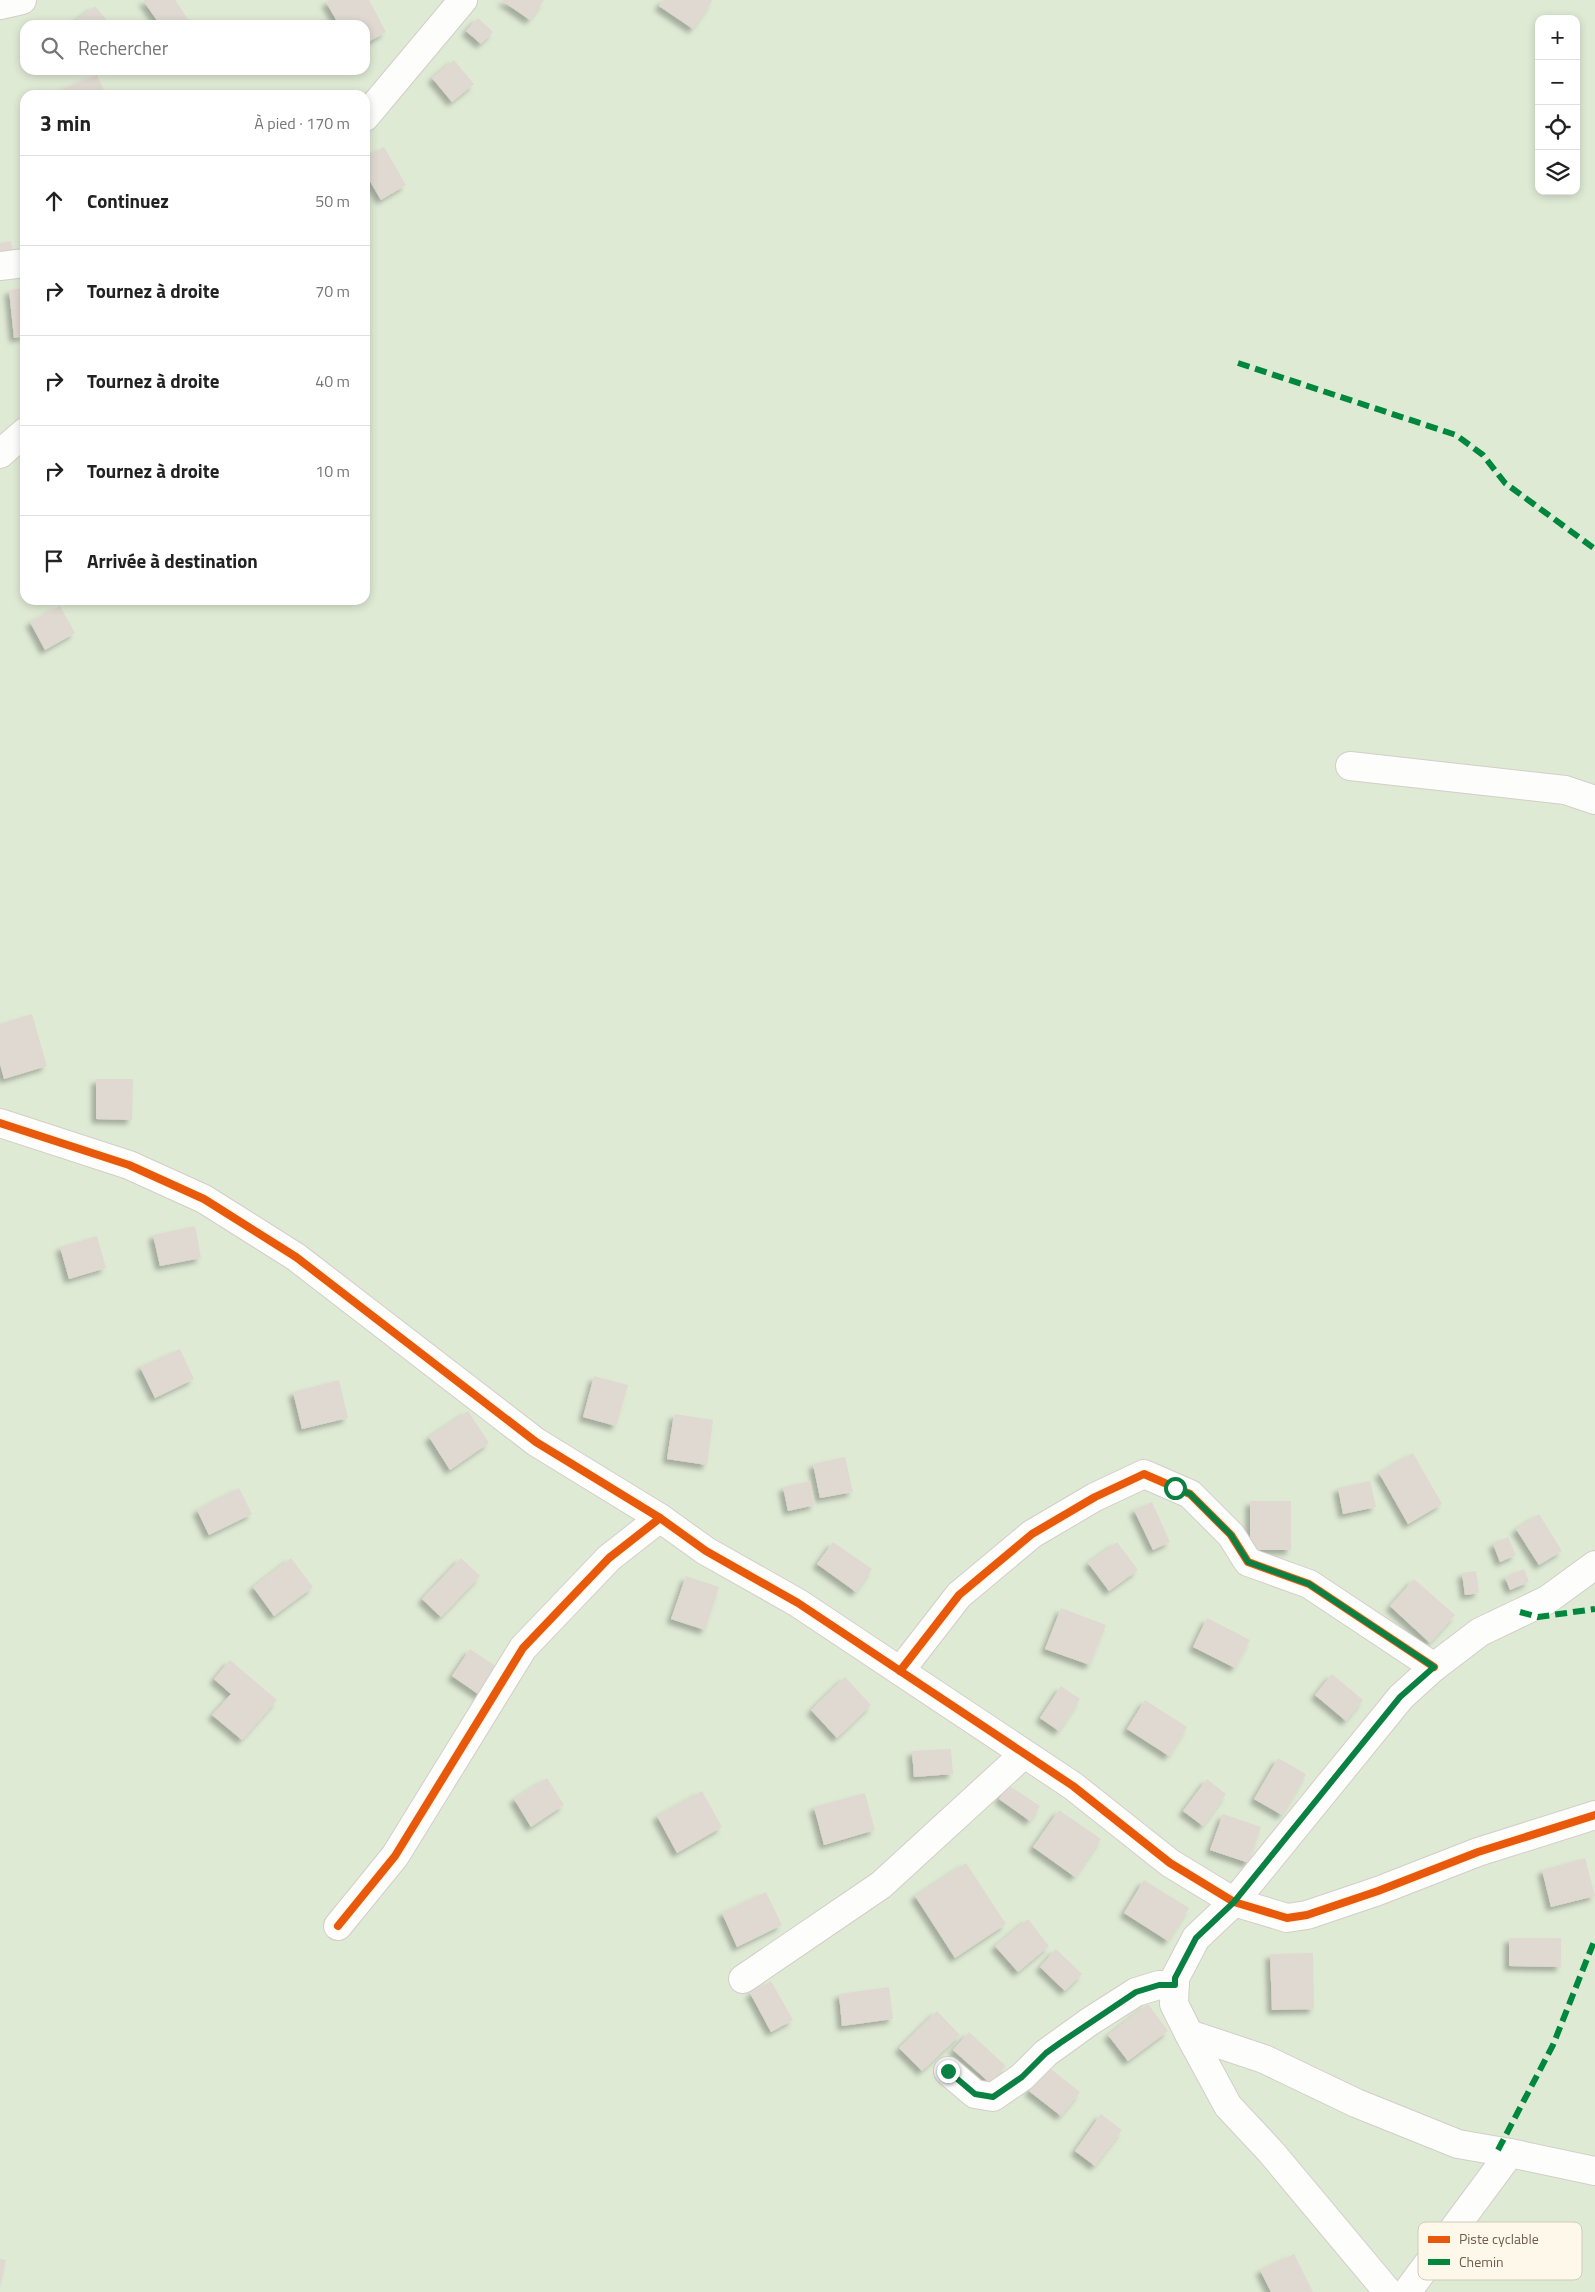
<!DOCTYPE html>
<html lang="fr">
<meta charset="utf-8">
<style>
:root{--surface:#fff;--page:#f2f2f2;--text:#222;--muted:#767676;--line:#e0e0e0}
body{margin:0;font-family:"Titillium Web",sans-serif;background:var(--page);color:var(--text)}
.controls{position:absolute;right:15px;top:15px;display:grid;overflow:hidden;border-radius:10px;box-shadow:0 2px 8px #0003}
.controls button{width:45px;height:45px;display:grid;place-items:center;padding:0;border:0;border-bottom:1px solid var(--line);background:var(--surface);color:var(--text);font:25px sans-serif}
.stop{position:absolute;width:15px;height:15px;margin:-11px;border:4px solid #0b8043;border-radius:50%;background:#fff}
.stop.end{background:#0b8043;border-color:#fff;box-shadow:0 1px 5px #0008}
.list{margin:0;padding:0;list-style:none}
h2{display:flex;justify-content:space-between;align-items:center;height:65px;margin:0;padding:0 20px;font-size:21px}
h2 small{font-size:16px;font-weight:400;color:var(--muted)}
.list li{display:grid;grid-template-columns:32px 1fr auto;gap:15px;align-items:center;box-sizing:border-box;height:90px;padding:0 20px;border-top:1px solid var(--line)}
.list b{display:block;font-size:19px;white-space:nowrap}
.list em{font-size:16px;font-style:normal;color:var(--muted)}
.icon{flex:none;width:28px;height:28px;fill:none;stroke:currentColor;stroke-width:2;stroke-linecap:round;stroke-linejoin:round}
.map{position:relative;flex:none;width:1595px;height:2292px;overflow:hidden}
.search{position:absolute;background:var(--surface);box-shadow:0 2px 8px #0003;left:20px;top:20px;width:350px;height:55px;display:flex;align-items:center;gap:12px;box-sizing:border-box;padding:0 18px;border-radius:15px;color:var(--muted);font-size:19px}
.panel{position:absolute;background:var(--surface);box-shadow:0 2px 8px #0003;left:20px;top:90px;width:350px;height:515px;border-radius:15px}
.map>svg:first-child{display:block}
.green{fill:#dfead5;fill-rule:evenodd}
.building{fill:#dfd9d1;filter:url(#shadow)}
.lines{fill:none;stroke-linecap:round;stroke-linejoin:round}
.minor-casing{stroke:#d3cec7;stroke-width:30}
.minor{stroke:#fdfdfc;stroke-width:28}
.quiet{stroke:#00873e;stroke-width:6;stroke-dasharray:12 6;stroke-linecap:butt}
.cycleway-casing{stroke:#fdf8ea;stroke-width:11}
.cycleway{stroke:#e8590c;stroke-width:8}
.route{stroke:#0b8043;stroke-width:6}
.key{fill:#fdf8ea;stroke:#d2cabb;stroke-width:1}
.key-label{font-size:14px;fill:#6f5d4d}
</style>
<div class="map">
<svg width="1595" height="2292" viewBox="0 0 1595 2292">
<defs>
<filter id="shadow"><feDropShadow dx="-4.5" dy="4.5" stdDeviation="2.5" flood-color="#0004"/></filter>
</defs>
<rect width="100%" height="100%" fill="#f4f1e9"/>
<path class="green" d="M0,0H1595V2292H0ZM1539,19H1576V191H1539ZM25,25H365V70H25ZM25,95H365V600H25Z"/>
<g class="building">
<polygon points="143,0 175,0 192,25 160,25"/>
<polygon points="330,0 369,0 386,32 365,44 365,25 339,25 326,2"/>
<polygon points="501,0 544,0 530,20"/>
<polygon points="663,0 711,0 712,1 693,29 659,6"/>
<polygon points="95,6 106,19 98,25 80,25 76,20"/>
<polygon points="478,18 493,32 481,44 466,31"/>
<polygon points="454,60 474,84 452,102 432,78"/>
<polygon points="97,75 106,95 50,95"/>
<polygon points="384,147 406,185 381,200 365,173 365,158"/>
<polygon points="11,241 13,252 0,254 0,243"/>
<polygon points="25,288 25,336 14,338 9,290"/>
<polygon points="60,606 75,633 45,650 30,622"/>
<polygon points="32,1014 47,1066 4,1079 0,1064 0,1024"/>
<polygon points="96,1079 133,1079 132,1120 96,1119"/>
<polygon points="195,1226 201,1258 160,1266 153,1235"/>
<polygon points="97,1236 106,1268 69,1279 60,1247"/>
<polygon points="180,1349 194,1379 155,1398 140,1367"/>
<polygon points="594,1376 628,1385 616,1426 583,1417"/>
<polygon points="339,1380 348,1418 302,1429 293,1392"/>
<polygon points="468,1411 489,1443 450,1470 429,1437"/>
<polygon points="674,1414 713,1420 707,1465 667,1459"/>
<polygon points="1413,1453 1442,1504 1408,1524 1379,1473"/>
<polygon points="845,1457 853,1492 820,1498 813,1464"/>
<polygon points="810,1481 815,1505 788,1511 783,1487"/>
<polygon points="1370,1481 1376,1507 1343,1514 1338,1488"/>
<polygon points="239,1488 252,1514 209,1535 197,1510"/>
<rect x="1250" y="1501" width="41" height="49"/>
<polygon points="1152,1502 1170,1542 1153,1550 1134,1510"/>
<polygon points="1539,1514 1562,1551 1539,1565 1516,1529"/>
<polygon points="1508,1537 1516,1555 1500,1562 1493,1544"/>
<polygon points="833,1542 872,1569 856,1592 817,1564"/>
<polygon points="1117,1542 1138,1570 1109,1591 1088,1563"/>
<polygon points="291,1558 313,1587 274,1616 253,1587"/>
<polygon points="461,1558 480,1576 441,1617 422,1599"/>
<polygon points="1524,1569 1529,1582 1510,1590 1505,1577"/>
<polygon points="1476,1571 1479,1593 1465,1595 1462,1573"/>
<polygon points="686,1576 719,1587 705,1630 671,1619"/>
<polygon points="1414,1579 1455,1615 1430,1643 1390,1606"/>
<polygon points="1061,1608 1106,1625 1090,1665 1045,1649"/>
<polygon points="1207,1618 1250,1640 1235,1668 1193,1647"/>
<polygon points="470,1649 500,1669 481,1696 452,1676"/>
<polygon points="230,1660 277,1700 242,1740 212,1715 231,1694 214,1679"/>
<polygon points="1332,1674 1363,1700 1346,1721 1315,1695"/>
<polygon points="845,1677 871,1705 837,1738 811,1710"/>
<polygon points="1061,1686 1080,1699 1059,1731 1040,1718"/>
<polygon points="1145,1700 1187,1727 1169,1756 1127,1729"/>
<polygon points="951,1749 953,1774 914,1777 912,1751"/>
<polygon points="1278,1758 1306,1774 1282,1815 1254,1799"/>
<polygon points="547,1778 564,1805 531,1827 514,1799"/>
<polygon points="1207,1779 1226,1794 1203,1826 1183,1811"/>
<polygon points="1008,1785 1040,1806 1030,1821 999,1799"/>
<polygon points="702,1791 722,1827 677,1853 657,1816"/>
<polygon points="865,1793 875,1830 824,1845 814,1807"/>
<polygon points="1059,1810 1101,1839 1075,1877 1033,1847"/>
<polygon points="1223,1814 1261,1827 1249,1863 1210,1850"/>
<polygon points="1585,1858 1595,1896 1551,1907 1542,1870"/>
<polygon points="966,1863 1006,1924 955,1958 915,1896"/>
<polygon points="1144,1880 1189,1908 1168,1941 1124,1913"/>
<polygon points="766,1892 782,1925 737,1947 722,1913"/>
<polygon points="1028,1919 1049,1946 1018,1972 995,1946"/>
<polygon points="1509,1938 1561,1938 1561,1967 1509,1966"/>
<polygon points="1056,1949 1082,1974 1065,1991 1040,1967"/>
<polygon points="1313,1953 1314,2009 1272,2010 1270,1954"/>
<polygon points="771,1981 793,2020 771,2032 750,1993"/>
<polygon points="889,1987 893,2019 842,2026 839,1994"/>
<polygon points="1148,2004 1168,2031 1128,2061 1108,2035"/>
<polygon points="937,2011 960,2035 922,2071 899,2048"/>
<polygon points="969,2032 1006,2066 990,2083 953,2050"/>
<polygon points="1047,2066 1080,2092 1061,2116 1029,2091"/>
<polygon points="1101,2114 1122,2130 1095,2166 1075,2151"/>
<polygon points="1294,2254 1313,2292 1271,2292 1260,2270"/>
<polygon points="0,2259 6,2260 1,2283 0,2283"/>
</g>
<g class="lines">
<defs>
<g id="minor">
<polyline points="0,5 22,0"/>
<polyline points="365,117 463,0"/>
<polyline points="0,266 25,263"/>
<polyline points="0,454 25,432"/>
<polyline points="1350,766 1565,790 1595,800"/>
<polyline points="0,1123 129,1165 204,1199 296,1257 536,1442 660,1518 706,1551 798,1603 1073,1786 1170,1863 1234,1902 1287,1918 1307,1915 1378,1891 1478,1852 1595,1815"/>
<polyline points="1595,1565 1547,1600 1480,1632 1434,1667 1401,1697 1234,1902 1196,1938 1175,1978 1174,2004 1189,2034 1264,2059 1356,2103 1458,2144 1510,2153 1595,2171"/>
<polyline points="900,1671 959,1595 1032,1534 1095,1497 1144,1474 1190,1494 1231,1535 1248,1562 1309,1584 1434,1667"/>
<polyline points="338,1926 395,1856 523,1648 609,1558 660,1518"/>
<polyline points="743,1979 881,1885 1024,1754"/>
<polyline points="1189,2034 1228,2106 1271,2152 1388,2292"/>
<polyline points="948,2071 975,2094 993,2097 1022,2077 1046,2053 1089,2022 1136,1992 1159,1985 1175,1985"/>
<polyline points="1407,2292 1510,2153"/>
</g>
</defs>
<use href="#minor" class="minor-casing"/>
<use href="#minor" class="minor"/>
<g class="quiet">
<polyline points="1238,363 1456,435 1483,455 1505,483 1595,549"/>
<polyline points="1520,1612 1538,1617 1595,1609"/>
<polyline points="1498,2150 1553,2045 1595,1939"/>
</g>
<defs>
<g id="cycleway">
<polyline points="0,1123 129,1165 204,1199 296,1257 536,1442 660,1518 706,1551 798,1603 1073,1786 1170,1863 1234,1902 1287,1918 1307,1915 1378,1891 1478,1852 1595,1815"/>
<polyline points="900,1671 959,1595 1032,1534 1095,1497 1144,1474 1190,1494 1231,1535 1248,1562 1309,1584 1434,1667"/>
<polyline points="338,1926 395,1856 523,1648 609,1558 660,1518"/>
</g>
</defs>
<use href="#cycleway" class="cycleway-casing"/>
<use href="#cycleway" class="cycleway"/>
</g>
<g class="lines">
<polyline class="route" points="948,2071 975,2094 993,2097 1022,2077 1046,2053 1060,2043 1136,1992 1159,1985 1175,1985 1175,1978 1196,1938 1234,1902 1400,1697 1434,1667 1309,1584 1248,1562 1231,1535 1190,1494 1175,1488"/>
</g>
<rect x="1418" y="2222" width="164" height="58" rx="8" class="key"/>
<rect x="1428" y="2236" width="22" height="7" fill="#e8590c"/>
<rect x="1428" y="2259" width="22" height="6" fill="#00873e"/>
<g class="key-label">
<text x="1459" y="2244">Piste cyclable</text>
<text x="1459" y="2267">Chemin</text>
</g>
</svg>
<div class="controls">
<button>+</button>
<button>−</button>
<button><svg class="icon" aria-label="locate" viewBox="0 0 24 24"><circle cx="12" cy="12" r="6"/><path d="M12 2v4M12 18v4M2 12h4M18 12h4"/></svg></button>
<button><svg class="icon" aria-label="layers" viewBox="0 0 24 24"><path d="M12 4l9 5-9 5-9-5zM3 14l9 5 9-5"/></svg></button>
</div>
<div class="stop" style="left:1175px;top:1488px"></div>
<div class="stop end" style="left:948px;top:2071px"></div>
<div class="search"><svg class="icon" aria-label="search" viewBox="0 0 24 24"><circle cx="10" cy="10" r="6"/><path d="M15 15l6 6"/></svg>Rechercher</div>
<section class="panel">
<h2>3 min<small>À pied · 170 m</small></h2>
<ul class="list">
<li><svg class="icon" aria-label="ahead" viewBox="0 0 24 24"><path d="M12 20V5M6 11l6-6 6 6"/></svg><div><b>Continuez</b></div><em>50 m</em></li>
<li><svg class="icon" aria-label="right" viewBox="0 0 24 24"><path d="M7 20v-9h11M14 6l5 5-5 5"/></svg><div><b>Tournez à droite</b></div><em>70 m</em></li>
<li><svg class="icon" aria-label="right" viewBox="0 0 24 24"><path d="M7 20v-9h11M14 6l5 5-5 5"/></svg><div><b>Tournez à droite</b></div><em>40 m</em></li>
<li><svg class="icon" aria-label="right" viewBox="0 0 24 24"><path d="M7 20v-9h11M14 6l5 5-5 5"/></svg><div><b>Tournez à droite</b></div><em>10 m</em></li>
<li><svg class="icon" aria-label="arrive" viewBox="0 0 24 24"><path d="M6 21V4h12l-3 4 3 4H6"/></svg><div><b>Arrivée à destination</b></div></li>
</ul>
</section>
</div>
